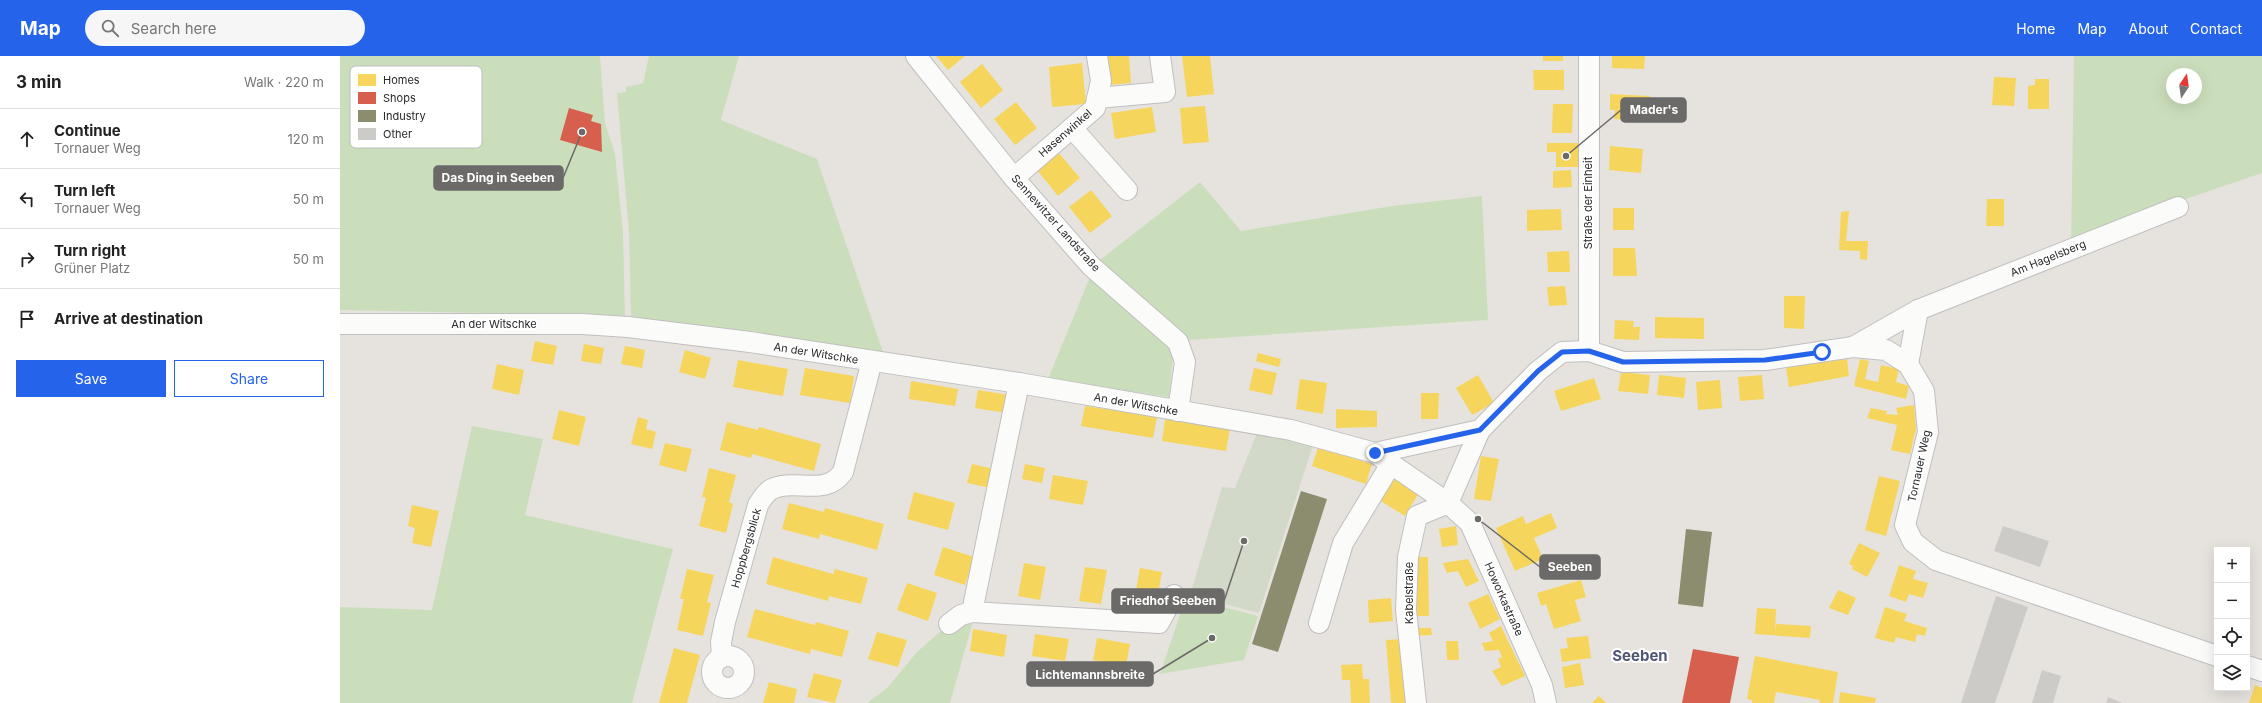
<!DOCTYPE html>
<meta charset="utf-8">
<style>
:root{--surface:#fff;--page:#f6f6f6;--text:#222;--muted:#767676;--line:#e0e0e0;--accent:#2563eb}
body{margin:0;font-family:Inter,sans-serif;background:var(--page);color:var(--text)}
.controls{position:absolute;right:12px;bottom:12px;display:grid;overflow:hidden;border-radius:0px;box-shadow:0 4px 16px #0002}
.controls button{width:36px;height:36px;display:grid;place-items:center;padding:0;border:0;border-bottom:1px solid var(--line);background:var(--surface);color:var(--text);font:20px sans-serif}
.compass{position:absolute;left:1826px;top:12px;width:36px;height:36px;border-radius:50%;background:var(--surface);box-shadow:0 4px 16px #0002;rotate:13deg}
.stop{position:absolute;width:12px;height:12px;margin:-9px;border:3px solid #2563eb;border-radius:50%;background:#fff}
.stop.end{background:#2563eb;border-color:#fff;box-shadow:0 1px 4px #0008}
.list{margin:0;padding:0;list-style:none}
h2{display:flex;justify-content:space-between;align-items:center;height:52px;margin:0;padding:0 16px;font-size:17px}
h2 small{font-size:13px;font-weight:400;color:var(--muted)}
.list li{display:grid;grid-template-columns:26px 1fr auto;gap:12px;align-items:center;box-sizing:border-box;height:60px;padding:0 16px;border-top:1px solid var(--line)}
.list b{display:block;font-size:15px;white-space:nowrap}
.list p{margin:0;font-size:13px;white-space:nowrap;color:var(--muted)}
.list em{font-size:13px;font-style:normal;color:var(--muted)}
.actions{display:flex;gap:8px;padding:12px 16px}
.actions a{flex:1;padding:9px 0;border:1px solid var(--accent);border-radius:0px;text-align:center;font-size:14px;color:var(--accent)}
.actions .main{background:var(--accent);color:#fff}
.icon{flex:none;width:22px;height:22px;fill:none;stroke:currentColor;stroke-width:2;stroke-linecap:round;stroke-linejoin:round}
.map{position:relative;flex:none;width:1922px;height:647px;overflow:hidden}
header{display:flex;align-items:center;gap:24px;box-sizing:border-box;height:56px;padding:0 20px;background:var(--accent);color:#fff}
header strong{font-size:19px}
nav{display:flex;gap:22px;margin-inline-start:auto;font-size:14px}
.search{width:280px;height:36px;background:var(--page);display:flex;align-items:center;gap:10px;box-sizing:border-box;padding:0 14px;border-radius:22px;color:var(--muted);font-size:15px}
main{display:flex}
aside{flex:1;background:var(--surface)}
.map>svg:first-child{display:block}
.green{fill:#cbdebb;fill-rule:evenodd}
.cemetery{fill:#d3d9c8}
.homes{fill:#f6d55c}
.shops{fill:#d6604d}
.industry{fill:#8c8c6e}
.building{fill:#cdcbc8}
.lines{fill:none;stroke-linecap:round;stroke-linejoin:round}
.minor-casing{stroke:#c0bfc0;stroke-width:22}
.minor{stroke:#fbfbfa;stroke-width:20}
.route{stroke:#2563eb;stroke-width:5}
.labels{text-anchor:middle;stroke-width:4;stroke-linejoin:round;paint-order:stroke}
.street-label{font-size:11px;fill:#292929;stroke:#fff}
.district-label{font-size:15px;font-weight:bold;fill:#4e5674;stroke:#fff}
.key{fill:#fff;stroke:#bfbfbf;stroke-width:1}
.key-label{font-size:11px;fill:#292929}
.leader{fill:none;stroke:#6b6a69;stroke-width:1.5}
.callout-dot{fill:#6b6a69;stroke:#fff;stroke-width:1.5}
.callout{fill:#6b6a69;stroke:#6b6a69;stroke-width:1.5}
.callout-label{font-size:12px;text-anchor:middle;font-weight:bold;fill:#fff}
</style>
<header>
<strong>Map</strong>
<div class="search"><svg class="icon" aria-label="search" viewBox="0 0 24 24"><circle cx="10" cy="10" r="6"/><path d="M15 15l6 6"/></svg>Search here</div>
<nav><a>Home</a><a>Map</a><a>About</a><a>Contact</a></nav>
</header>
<main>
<aside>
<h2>3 min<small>Walk · 220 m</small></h2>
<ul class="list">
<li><svg class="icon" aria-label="ahead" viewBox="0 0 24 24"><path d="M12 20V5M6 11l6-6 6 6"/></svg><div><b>Continue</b><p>Tornauer Weg</p></div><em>120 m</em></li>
<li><svg class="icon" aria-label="left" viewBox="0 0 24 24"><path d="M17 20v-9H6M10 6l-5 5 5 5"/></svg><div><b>Turn left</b><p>Tornauer Weg</p></div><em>50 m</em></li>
<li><svg class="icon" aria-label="right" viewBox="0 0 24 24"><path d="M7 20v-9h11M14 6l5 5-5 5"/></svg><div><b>Turn right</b><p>Grüner Platz</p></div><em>50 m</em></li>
<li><svg class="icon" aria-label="arrive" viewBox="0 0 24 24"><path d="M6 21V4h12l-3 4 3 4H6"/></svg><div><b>Arrive at destination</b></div></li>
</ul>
<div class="actions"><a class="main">Save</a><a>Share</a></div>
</aside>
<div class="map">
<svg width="1922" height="647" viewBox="0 0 1922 647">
<rect width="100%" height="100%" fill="#e6e3df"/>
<g class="green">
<polygon points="0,0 260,0 265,68 275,97 283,177 285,260 0,254"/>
<polygon points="309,0 399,0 381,64 477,103 543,296 291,261 289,177 277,37 286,36 286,31 303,27"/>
<path d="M1734,0H1922V117L1837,146L1731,190ZM1832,18H1856V42H1832Z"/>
<polygon points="860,126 901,175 1052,150 1142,140 1148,264 849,284 756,207"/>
<polygon points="752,216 834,289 829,341 708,323"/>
<polygon points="132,370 203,383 185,459 333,493 292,647 0,647 0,551 92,554"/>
<polygon points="846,541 918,560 904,604 820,618"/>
<polygon points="634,562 610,647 527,647 547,632 577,596 609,568"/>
</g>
<polygon class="cemetery" points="917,377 973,389 919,557 850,539 882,431 895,432"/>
<g class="homes">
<polygon points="596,0 625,0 608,14"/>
<polygon points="767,0 789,0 791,27 768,29"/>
<polygon points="842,0 870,0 874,38 847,41"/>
<rect x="1203" y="0" width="20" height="5"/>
<polygon points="1272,0 1305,0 1304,13 1272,12"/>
<polygon points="742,7 746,48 712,51 709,11"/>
<polygon points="642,8 663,34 641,52 620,26"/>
<polygon points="1193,14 1224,14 1224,34 1194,34"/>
<polygon points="1654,21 1676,22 1674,50 1652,49"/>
<polygon points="1695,23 1709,23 1709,53 1688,53 1688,30 1695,29"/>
<polygon points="1270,38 1310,40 1309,47 1303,47 1302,65 1274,63 1275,54 1270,54"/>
<polygon points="676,46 697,72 675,89 654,63"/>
<polygon points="1213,48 1233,48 1232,77 1212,77"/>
<polygon points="865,50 869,86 843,88 840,52"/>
<polygon points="812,51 816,76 775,83 771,57"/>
<polygon points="1207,87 1240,87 1240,111 1216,111 1216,96 1207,96"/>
<polygon points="1270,90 1303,93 1301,117 1269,114"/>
<polygon points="719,97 740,122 718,140 697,114"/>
<polygon points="1231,114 1232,131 1213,132 1213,115"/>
<polygon points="751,134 772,160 750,177 729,151"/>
<polygon points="1647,143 1664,143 1664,170 1646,170"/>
<rect x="1273" y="152" width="21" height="22"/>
<polygon points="1221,153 1222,174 1187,175 1187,154"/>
<polygon points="1509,155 1506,185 1528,185 1527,204 1520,203 1520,195 1499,194 1501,156"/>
<polygon points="1273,192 1295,192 1297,220 1273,220"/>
<polygon points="1229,195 1230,216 1208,216 1207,196"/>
<polygon points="1225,230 1227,249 1209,250 1207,231"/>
<polygon points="1444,240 1465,240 1464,273 1444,272"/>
<polygon points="1315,261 1364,262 1364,283 1315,282"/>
<polygon points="1275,264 1294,265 1293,271 1300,271 1299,284 1274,283"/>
<polygon points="195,285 217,290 213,309 191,305"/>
<polygon points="244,288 264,292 261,308 241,305"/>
<polygon points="285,290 305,294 302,312 281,308"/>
<polygon points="345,294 371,302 365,323 339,316"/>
<polygon points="918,297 941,303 939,311 916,305"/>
<polygon points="1507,303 1509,320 1449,331 1446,311"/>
<polygon points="1520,303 1529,305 1525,323 1538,326 1541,309 1559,313 1556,326 1569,330 1566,343 1514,330"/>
<polygon points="398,304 448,313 443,340 393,331"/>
<polygon points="157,308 184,314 179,339 152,333"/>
<polygon points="465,312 514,320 510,347 460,339"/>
<polygon points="914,312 937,317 932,339 909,334"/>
<polygon points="1281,316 1310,319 1308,338 1278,335"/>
<polygon points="1138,319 1154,347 1132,359 1116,332"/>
<polygon points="1319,319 1346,322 1344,342 1317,339"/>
<polygon points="1422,319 1424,343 1400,345 1398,321"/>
<polygon points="1254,322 1261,343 1221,355 1214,335"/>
<polygon points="960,323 987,327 983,358 956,353"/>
<polygon points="1380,324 1382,352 1358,354 1356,326"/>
<polygon points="571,325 618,333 615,350 569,343"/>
<polygon points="638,334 669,339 667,357 635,352"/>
<polygon points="1081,337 1099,337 1098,363 1081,363"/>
<polygon points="1574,349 1576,373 1570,398 1551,394 1557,369 1527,362 1531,352 1547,355 1546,358 1558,359 1556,352"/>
<polygon points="745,350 817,361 813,382 741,370"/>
<polygon points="996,353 1037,355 1037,371 996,372"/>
<polygon points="219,354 246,361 239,390 212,383"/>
<polygon points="298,361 308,364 306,373 316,376 312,393 291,388"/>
<polygon points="825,363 890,373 886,395 822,385"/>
<polygon points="387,366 418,374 419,371 481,388 474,415 412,398 411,402 380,394"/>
<polygon points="325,387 352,393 346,416 319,409"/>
<polygon points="978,392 1032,408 1026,428 972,410"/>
<polygon points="1141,400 1159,403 1151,445 1134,443"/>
<polygon points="632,408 654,413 650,432 627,427"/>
<polygon points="685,408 705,412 702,427 682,423"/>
<polygon points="369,412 396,419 389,446 393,448 386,477 359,470 366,442 362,441"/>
<polygon points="713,419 748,425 743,449 709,443"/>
<polygon points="1053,420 1080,435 1065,460 1039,444"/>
<polygon points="1539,420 1560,425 1546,480 1525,474"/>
<polygon points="574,436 615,447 608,474 567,463"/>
<polygon points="449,447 484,456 485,452 544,468 537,494 480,478 479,483 442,473"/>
<polygon points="72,449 99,455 91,491 72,487 75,472 68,470"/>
<polygon points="1211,457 1217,472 1194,482 1203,503 1175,515 1156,472 1183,460 1186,468"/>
<polygon points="1116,470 1118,489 1102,491 1099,473"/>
<polygon points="1519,487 1540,497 1527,521 1512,513 1513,510 1509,508"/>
<polygon points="603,491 634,501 625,529 594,519"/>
<polygon points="433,501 493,518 495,513 528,522 521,548 489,540 488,545 426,528"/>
<polygon points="1071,501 1088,501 1089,560 1071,560"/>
<polygon points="1128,503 1139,525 1126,531 1118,515 1107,517 1103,507"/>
<polygon points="684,507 706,511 700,544 678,540"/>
<polygon points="1559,509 1576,515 1573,523 1588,527 1583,542 1569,538 1566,546 1549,540"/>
<polygon points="745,511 767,514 761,548 739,545"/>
<polygon points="800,512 822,516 816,549 794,545"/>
<polygon points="347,513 374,519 367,546 371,547 363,580 337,574 344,543 340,543"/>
<polygon points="1241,524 1246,541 1235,544 1241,565 1214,573 1206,548 1201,550 1197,537"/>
<polygon points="567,527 597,537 588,565 557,554"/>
<polygon points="1498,534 1516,542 1508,559 1489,552"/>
<polygon points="1148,538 1160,563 1140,573 1128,547"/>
<polygon points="1051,542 1053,565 1029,567 1028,544"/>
<polygon points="1545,551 1567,558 1564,565 1587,572 1585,580 1577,578 1575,586 1556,581 1554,587 1535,582"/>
<polygon points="1417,552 1436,553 1435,577 1436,568 1471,570 1470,582 1415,578"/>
<polygon points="415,553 475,569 476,566 509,575 502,601 471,593 470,598 407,581"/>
<polygon points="1161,570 1185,620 1162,630 1152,615 1161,611 1158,603 1162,601 1159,594 1145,595 1142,587 1153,585 1149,577"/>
<polygon points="1072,572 1091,572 1092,579 1073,580"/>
<polygon points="633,573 667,579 664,601 630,595"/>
<polygon points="537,576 567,584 558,611 528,603"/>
<polygon points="695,578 729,583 725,605 692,600"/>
<polygon points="1248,580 1251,602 1222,606 1220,593 1228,592 1226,582"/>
<polygon points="757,582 790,588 786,610 753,604"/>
<polygon points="1064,583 1068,647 1051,647 1046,584"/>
<polygon points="1106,585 1118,585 1119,604 1107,604"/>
<polygon points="334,592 360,599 347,647 319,647"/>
<polygon points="1415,600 1498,616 1493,647 1479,647 1480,644 1436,636 1434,647 1412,647 1412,644 1407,643"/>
<polygon points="1240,607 1244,629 1225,632 1222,611"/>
<polygon points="1022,608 1023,623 1029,623 1030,647 1011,647 1010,624 1002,624 1001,609"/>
<polygon points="474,617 502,624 495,647 467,641"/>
<polygon points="429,626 457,633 454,647 423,647"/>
<polygon points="1915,629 1922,632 1922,647 1909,647"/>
<polygon points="1500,636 1536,642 1535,647 1499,647"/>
<polygon points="1259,640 1266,647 1252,647"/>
</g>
<g class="shops">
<polygon points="229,52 253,59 251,65 261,68 262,96 220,84"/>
<polygon points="1353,593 1399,601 1390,647 1342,647"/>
</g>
<g class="industry">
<polygon points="961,435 987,443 938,596 912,588"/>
<polygon points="1346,473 1372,476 1363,551 1338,548"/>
</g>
<g class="building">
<polygon points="1663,470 1709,485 1700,511 1654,495"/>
<polygon points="1656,540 1688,551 1655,647 1621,647"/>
<polygon points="1702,614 1721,620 1713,647 1692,647"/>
<polygon points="1768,641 1782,647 1766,647"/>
</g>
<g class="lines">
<defs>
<g id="minor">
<polyline points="576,0 674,122 751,210 838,286 845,306 838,355"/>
<polyline points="757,42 825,36 820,0"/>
<polyline points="732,72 787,134"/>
<polyline points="674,122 755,52 761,25 757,0"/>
<polyline points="0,268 242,268 288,271 410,286 679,327 951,374 1035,397 1108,447 1130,467 1202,629 1206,647"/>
<polyline points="1513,291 1578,254 1838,151"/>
<polyline points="1249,295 1249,0"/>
<polyline points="1568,308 1578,254"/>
<polyline points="679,327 632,556 819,567 834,539"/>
<polyline points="1035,397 1140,374"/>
<polyline points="1108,447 1140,374 1198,315 1222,296 1249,295 1283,306 1425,304 1513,291 1546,294 1568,308 1584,335 1588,376 1565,469 1573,486 1596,504 1877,600"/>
<polyline points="979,567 1003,487 1051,408"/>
<polyline points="609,568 621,559 632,556"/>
<circle cx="388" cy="616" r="16"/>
<path d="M382,601L381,586L385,566L418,449C421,444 425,438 430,434C453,421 485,442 503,416L532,305"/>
<polyline points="1907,610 1922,615"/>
<polyline points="1076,647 1066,554 1068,501 1077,460 1108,447"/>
</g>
</defs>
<use href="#minor" class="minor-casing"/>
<use href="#minor" class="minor"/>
</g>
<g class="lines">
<polyline class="route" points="1035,397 1140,374 1198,315 1222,296 1249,295 1283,306 1425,304 1482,296"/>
</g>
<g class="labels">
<g class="street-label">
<text transform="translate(725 77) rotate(-41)" y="4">Hasenwinkel</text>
<text transform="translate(1248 147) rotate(-90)" y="4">Straße der Einheit</text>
<text transform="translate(716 167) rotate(48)" y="4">Sennewitzer Landstraße</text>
<text transform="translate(1708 202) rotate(-22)" y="4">Am Hagelsberg</text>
<text x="154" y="272">An der Witschke</text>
<text transform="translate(476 297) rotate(9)" y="4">An der Witschke</text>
<text transform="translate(796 348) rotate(10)" y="4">An der Witschke</text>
<text transform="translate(1579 410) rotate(-78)" y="4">Tornauer Weg</text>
<text transform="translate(406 492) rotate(-74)" y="4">Hoppbergsblick</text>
<text transform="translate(1069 537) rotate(-90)" y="4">Kabelstraße</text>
<text transform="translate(1164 543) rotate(66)" y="4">Howorkastraße</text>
</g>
<g class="district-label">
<text x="1300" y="605">Seeben</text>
</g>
</g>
<rect x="10" y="10" width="132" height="82" rx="6" class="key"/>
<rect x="18" y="18" width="18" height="12" fill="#f6d55c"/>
<rect x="18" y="36" width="18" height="12" fill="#d6604d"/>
<rect x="18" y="54" width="18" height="12" fill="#8c8c6e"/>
<rect x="18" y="72" width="18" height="12" fill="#cdcbc8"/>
<g class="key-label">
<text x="43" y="28">Homes</text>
<text x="43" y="46">Shops</text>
<text x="43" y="64">Industry</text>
<text x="43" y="82">Other</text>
</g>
<path class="leader" d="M1226 100L1281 54M242 76L223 122M1138 463L1200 511M904 485L884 545M872 582L813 618"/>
<g class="callout-dot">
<circle cx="1226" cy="100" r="4"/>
<circle cx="242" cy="76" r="4"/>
<circle cx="1138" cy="463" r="4"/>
<circle cx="904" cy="485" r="4"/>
<circle cx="872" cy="582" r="4"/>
</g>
<g class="callout">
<rect x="1281" y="42" width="65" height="24" rx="4"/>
<rect x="94" y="110" width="129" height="24" rx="4"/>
<rect x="1200" y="499" width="60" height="24" rx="4"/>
<rect x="772" y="533" width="112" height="24" rx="4"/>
<rect x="687" y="606" width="126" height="24" rx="4"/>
</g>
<g class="callout-label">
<text x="1314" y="58">Mader's</text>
<text x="158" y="126">Das Ding in Seeben</text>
<text x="1230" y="515">Seeben</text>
<text x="828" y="549">Friedhof Seeben</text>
<text x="750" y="623">Lichtemannsbreite</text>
</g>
</svg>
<div class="controls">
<button>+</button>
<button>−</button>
<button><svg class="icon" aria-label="locate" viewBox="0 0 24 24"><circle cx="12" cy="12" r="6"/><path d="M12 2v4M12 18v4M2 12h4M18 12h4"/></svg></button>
<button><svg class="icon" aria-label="layers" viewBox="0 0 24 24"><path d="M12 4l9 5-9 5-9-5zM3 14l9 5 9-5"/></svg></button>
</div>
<svg class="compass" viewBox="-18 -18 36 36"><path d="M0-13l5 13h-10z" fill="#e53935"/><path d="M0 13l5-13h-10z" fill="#767676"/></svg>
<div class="stop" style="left:1482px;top:296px"></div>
<div class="stop end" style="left:1035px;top:397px"></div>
</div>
</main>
